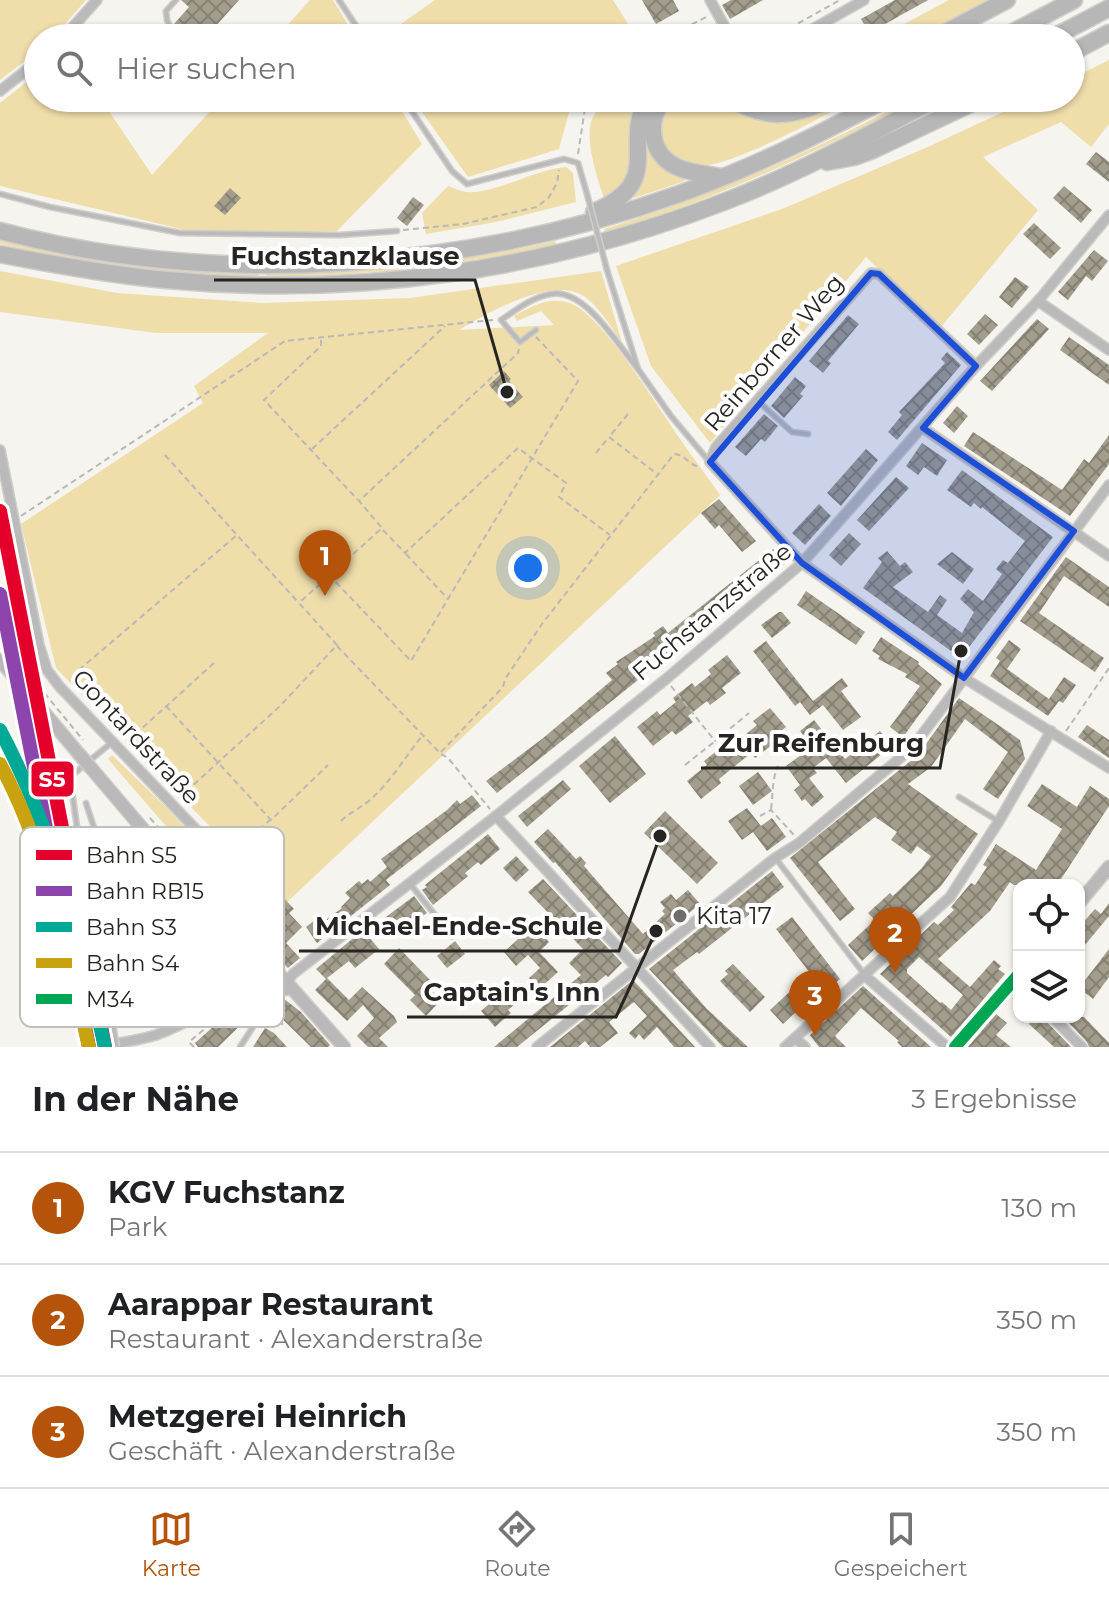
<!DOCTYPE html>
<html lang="de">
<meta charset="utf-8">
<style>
:root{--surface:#fff;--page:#f6f6f6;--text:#202124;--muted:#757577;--line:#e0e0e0;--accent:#b45309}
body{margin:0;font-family:Montserrat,sans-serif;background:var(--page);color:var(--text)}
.controls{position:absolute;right:24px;bottom:24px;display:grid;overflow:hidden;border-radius:16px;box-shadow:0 2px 6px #0004}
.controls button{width:72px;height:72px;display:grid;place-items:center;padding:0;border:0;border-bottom:2px solid var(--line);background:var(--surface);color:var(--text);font:40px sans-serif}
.you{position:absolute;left:528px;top:568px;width:28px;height:28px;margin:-20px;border:6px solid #fff;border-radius:50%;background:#1a73e8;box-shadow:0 0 0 12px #1a73e833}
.badge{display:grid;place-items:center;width:52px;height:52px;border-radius:50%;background:var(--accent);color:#fff;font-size:26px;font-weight:700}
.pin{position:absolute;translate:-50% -66px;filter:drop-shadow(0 2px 4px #0008)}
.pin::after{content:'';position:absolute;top:42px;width:28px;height:24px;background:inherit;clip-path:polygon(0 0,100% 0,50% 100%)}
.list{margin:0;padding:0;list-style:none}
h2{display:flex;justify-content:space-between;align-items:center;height:104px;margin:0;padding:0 32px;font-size:34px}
h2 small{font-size:26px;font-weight:400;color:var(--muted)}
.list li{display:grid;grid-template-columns:52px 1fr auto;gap:24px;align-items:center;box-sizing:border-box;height:112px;padding:0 32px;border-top:2px solid var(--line)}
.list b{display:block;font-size:30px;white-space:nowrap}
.list p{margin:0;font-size:26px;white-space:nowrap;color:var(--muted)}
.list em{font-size:26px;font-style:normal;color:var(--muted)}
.icon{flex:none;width:44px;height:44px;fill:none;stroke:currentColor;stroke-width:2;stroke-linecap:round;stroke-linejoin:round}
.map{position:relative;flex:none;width:1109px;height:1047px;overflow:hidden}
.search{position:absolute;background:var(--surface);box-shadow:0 2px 6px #0004;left:24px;right:24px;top:24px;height:88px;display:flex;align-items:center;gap:20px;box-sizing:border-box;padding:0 28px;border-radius:44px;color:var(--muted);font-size:30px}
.sheet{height:440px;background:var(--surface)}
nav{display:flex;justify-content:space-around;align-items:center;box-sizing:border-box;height:112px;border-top:2px solid var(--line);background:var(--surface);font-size:22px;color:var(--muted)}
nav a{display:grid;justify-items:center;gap:4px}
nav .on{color:var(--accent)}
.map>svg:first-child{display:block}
.green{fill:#efddaa}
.building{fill:url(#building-cross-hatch);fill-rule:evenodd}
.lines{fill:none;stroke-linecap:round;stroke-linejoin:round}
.lane-casing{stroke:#d0ceca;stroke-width:7}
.street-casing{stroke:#d0ceca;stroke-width:12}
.secondary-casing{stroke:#d0ceca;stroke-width:15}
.highway-casing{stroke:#d0ceca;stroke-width:19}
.path{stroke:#bab8b8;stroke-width:2;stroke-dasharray:6 4;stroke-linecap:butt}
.lane{stroke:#bababa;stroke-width:4}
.street{stroke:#bababa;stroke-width:9}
.secondary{stroke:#bab8b8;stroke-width:12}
.highway{stroke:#b8b7b7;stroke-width:16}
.lane-bridge-casing{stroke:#d0ceca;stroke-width:7;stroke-linecap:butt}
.secondary-bridge-casing{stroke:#d0ceca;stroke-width:15;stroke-linecap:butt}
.lane-bridge{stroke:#bababa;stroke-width:4}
.secondary-bridge{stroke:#bab8b8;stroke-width:12}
.bus-1-casing{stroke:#fff;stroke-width:18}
.bus-1{stroke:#00a651;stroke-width:12}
.rail-1-casing{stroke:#fff;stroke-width:20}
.rail-2-casing{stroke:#fff;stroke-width:20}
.rail-3-casing{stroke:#fff;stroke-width:20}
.rail-4-casing{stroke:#fff;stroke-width:20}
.rail-1{stroke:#e4002b;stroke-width:14}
.rail-2{stroke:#8e44ad;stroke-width:14}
.rail-3{stroke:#00a896;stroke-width:14}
.rail-4{stroke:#c8a20f;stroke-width:14}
.marked{fill:#1d4ed8;fill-opacity:0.2;stroke:#1d4ed8;stroke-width:6;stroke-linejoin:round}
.poi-dot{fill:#6f6d69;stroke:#fff;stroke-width:3}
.labels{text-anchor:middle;stroke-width:8;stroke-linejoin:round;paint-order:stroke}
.street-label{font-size:24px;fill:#262521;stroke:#fff}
.poi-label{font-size:24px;fill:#262521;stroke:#fff;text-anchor:start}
.key{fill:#fff;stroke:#bebebc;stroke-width:2}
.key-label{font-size:22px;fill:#262521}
.leader{fill:none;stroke:#262521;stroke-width:3}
.callout-dot{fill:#262521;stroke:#fff;stroke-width:3}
.callout-label{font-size:26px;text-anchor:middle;font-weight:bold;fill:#262521;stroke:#fff;stroke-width:8;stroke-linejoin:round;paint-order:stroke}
.line-badge{stroke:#fff;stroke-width:3}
.badge-label{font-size:22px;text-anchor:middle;font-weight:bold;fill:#fff}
</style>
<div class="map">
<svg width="1109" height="1047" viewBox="0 0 1109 1047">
<defs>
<pattern id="building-cross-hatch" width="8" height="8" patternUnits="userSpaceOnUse" patternTransform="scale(2)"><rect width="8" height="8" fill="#a29d8c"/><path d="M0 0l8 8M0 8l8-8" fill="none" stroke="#848072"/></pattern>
</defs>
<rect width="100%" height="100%" fill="#f6f4ee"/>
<g class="green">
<polygon points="0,0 86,0 53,38 38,38 38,51 0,80"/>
<polygon points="310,0 333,0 356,38 276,38"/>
<polygon points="435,0 613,0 637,38 381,38"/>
<polygon points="949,0 1003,0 930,38 878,38"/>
<polygon points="1109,60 1109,124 1091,147 1061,122 983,157 1038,210 941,327 866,257 710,443 651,366 616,266 782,209 930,146 1033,98 1071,98 1071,79"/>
<polygon points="38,73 38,98 100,98 152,175 222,98 394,98 422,144 337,231 184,233 181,229 0,186 0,103"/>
<polygon points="412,98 573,98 559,149 468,177"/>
<path d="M608,98H637C624,120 633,152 629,177L605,201C598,180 584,140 592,119C595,112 603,104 608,98Z"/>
<path d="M673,98C686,98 705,95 717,99C736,107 752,123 774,123C805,123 828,98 857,98C823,116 725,172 690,166C681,165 671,156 663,151C659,130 655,113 673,98Z"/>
<path d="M913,98H920C816,152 718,199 605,233L604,229C713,196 813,151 913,98Z"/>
<path d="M645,150H651C659,165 668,171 684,177L685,181L634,198L633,193Z"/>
<path d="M566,167L573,173L576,202L496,222L426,234L422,213L448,186C454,188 461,191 466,192C494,195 535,169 566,167Z"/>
<path d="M0,241C85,260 170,269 258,274V277C171,274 85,264 0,244Z"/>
<path d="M555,241L557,245C459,265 366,276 266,277V274C364,272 460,263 555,241Z"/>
<path d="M0,271L117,293L263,303L410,298L601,271L622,343C613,329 597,304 582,295C550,277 487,313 459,330L554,325L541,311L517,321L514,316C532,306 551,295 572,304C604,318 658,407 680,439C693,458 707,476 720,495L285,904L56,668L21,524L203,403L194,386L268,333H156L0,312Z"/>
<path d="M112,755C142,785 195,830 213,867L203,869L108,759Z"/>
</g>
<g class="building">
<polygon points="181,0 239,0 205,38 186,38 177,30 174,24 189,7"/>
<polygon points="642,0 673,0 679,11 656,24"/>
<polygon points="731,0 763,0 730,19 722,5"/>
<polygon points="895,0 928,0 869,33 861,19"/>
<polygon points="1096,152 1109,162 1109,182 1086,164"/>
<polygon points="1064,186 1092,210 1081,223 1053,198"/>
<polygon points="230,188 241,198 225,215 214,206"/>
<polygon points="413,197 424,205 407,226 397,218"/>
<polygon points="1034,223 1061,248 1050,259 1023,234"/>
<polygon points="1094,250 1108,261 1092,281 1086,276 1068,300 1058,292"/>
<polygon points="1015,277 1029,287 1012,308 999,297"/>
<polygon points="985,314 998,325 979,345 967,334"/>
<polygon points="848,315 859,324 828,361 831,363 823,373 809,361"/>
<polygon points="1037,319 1049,329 992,391 980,381"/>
<polygon points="1069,337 1109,365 1109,385 1060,350"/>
<polygon points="947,352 961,365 897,440 888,432 902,415 899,412 945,363 941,359"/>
<polygon points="504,371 511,379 509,381 523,397 510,408 489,385"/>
<polygon points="795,377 806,386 800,394 803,396 784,418 771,406"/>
<polygon points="957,406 968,416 954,433 943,423"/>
<polygon points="764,414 778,426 765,442 761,439 746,456 735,447"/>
<polygon points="973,432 1062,490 1084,459 1089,463 1109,435 1109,464 1070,516 964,446"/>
<polygon points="922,443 947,460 937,476 924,467 918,475 906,466"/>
<polygon points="866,449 878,460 841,506 827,493"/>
<polygon points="962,470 1053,537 963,655 958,656 863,588 882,562 878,558 887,551 900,566 905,562 913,572 893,587 928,612 940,595 947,600 937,615 962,633 974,612 960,599 968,589 983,601 1002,574 996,569 1003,560 1008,563 1025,541 982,507 981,509 974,503 971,507 947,490"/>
<polygon points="896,477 909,488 869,531 857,520"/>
<polygon points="719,499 756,541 742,552 719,525 715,529 701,513"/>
<polygon points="819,504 831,516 805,545 792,533"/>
<polygon points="849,533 861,544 841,566 829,555"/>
<polygon points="773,549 785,564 761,581 754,576 759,583 497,793 486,781 542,739 612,680 606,673 618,664 616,662 655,636 653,633 663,626 668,633"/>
<polygon points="952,552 974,569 963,584 937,564"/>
<polygon points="1066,557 1109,587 1109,607 1064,576 1039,613 1104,658 1095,672 1020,621"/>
<polygon points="806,591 865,632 856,645 797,605"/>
<polygon points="779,612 782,612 791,623 772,638 761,625"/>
<polygon points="881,637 919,662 918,664 942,684 903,737 890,727 920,686 905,677 907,674 878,659 880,656 872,651"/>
<polygon points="1009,640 1021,649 1007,669 1049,699 1064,677 1076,685 1063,703 1059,701 1048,716 990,676 1000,661 996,658"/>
<polygon points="766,641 813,701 842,678 848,686 841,691 861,717 843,730 823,705 810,715 800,702 795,706 753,651"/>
<polygon points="727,655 741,673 722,688 726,693 710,705 707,701 688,716 693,722 676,735 672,731 653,746 637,727 657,711 660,715 676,702 673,698 692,683 695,687 711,674 708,670"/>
<polygon points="959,698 1020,740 1025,759 998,799 983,789 1008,752 965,719 931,767 908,784 978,834 941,886 862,961 848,945 875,920 868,913 890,893 893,896 921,869 931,856 917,846 911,854 891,840 897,832 875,817 818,862 855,909 840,921 790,858 918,755"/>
<polygon points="770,708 786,727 769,741 772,745 755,758 751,753 719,779 721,783 701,799 687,781 707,765 704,761 737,735 740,739 757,725 753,721"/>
<polygon points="814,720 845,759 880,731 892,746 846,783 826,758 813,768 817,773 809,778 824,797 812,807 805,799 802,801 794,790 800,785 786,766 812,747 800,731"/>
<polygon points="1087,725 1109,740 1109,758 1078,737"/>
<polygon points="615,736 646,774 610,803 579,766"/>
<polygon points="758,772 772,791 753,805 739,786"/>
<polygon points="563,780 571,789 527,827 518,816"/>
<path d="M1042,784L1077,807L1090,786L1109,799V806L1057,885H1014L1010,882L990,911L938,959L970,987L994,960L1001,966L998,969L1005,974L951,1037L880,974L934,922L938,925L954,910L951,907L971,883L975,885L987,867L983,865L996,844L1036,870L1062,829L1027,806ZM919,957L963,995L951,1010L942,1002L940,1003L907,973V969Z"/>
<polygon points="472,795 481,806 386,880 390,885 317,943 306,927 319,917 323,922 342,908 341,907 350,898 345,893 359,881 362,884 368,879 370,882 387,867 381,859 447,810 457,800 460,804"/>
<polygon points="747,808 761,826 772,818 786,837 767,851 753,832 742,840 728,821"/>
<polygon points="665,811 718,863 697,884 644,833"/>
<polygon points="548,829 576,859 580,856 586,863 584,866 643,934 665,914 662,911 665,908 660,902 671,894 676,900 688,890 700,904 639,954 635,954 555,862 553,863 534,842"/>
<polygon points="488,834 500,849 481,865 478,862 465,873 468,876 433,905 422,890 427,887 425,885"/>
<polygon points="516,856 529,870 516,882 503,868"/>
<polygon points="772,871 784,887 699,954 697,952 673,970 706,1008 748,1047 723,1047 649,969"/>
<polygon points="543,879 622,963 608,977 606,975 517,1047 494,1047 581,975 569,963 583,949 528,892"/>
<polygon points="281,895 294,909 289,913 302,927 286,943 300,958 288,968 267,947 271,944 262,935 255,920"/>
<polygon points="414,896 427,913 394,936 382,920"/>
<polygon points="1109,903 1109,916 1079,952 1079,927 1095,909 1101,914"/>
<polygon points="792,917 840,979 824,992 821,988 783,1024 770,1010 810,973 776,929"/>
<polygon points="528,919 549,942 539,952 558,972 539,989 529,978 540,968 528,955 516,966 504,952 526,932 520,926"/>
<polygon points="363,930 379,949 355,968 349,961 327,978 349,1000 362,987 394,1016 397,1022 379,1038 388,1047 368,1047 357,1036 374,1018 363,1005 347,1021 315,990 326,979 316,969"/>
<polygon points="455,941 465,954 447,968 437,956"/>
<polygon points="399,948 430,980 426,985 441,1000 426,1016 410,1000 415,995 384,964"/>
<polygon points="1109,949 1109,977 1093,999 1079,988"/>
<polygon points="733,964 765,997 750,1012 720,981 728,974 725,971"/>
<polygon points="633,980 695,1047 674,1047 657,1027 644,1040 639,1034 635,1039 629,1033 647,1016 634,1002 609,1022 618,1033 600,1047 590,1047 585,1041 578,1047 550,1047"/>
<polygon points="512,984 523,997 508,1010 511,1013 495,1027 481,1011"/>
<polygon points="863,986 903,1022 931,1047 902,1047 897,1042 899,1041 861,1008 835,1036 846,1047 819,1047 810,1035"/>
<polygon points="279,995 301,1012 330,1045 328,1047 311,1047 269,1006"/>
<polygon points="243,1000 254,1012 218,1047 198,1047 195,1043"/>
<polygon points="996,1014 1007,1023 996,1035 1011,1047 968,1047"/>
<polygon points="1027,1017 1045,1017 1047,1022 1071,1047 1054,1047 1029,1024 1031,1021"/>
<polygon points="1063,1017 1084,1017 1109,1043 1109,1047 1089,1047 1087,1042"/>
<polygon points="265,1028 274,1033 287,1047 253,1047"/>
</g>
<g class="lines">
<defs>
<g id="lane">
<polyline points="339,0 364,38"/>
<polyline points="175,38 167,20 166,11 176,0"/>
<polyline points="403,98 452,171 467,184 564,159 578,163 587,194"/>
<polyline points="0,194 50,207 180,233 340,235 397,231"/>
<polyline points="607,270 638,369 671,416 708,460"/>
<path d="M536,330L520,342L501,320C516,310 532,297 551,294C585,288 618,345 638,369"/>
<polyline points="759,402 792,432 808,434"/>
<polyline points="111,743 70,777 79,841 114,999 114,1031"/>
<polyline points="959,797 998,821"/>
<polyline points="86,803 99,843 135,1017 144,1022 164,1019 172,1026"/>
<polyline points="777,860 864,974"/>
<polyline points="411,885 452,936"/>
<polyline points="240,1047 253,1027"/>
</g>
<g id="street">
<polyline points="710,0 731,38"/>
<polyline points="63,38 97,0"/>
<polyline points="797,38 864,0"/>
<polyline points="0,91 38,61"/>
<polyline points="1038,301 1109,350"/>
<polyline points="976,366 879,274 871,273 716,447 710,462 802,563 964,678 1109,768"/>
<polyline points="923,428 1109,556"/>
<polyline points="0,450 39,645 47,670 60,687 225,860 234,888 231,897 220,908 206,914"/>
<polyline points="496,816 710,1047"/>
<path d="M202,911C211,890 228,888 223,865"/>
<polyline points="864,975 947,1047"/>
<polyline points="248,979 276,984"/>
<polyline points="287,982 293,974 496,816 666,679 802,563 976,366 1038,301 1109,215"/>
<polyline points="192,1013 207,1001 236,968"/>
<polyline points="1052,1017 1082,1047"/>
<polyline points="795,1038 805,1047"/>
<path d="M94,1047C114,1044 136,1041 156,1035C183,1025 228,1001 247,979C256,970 256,955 252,944"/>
<polyline points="537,1047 775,858 799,843 912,748 1109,485"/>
<polyline points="785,1047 950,897 999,821 1051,731"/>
</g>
<g id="secondary">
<polyline points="0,660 79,754"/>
<polyline points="91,768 171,862 185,871 209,895 344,1047"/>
<path d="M171,862C187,905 249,962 286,989"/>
<polyline points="1079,903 1109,867"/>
<polyline points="225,939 232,951 236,968 258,963"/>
<polyline points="955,1047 1019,974"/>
</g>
<g id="highway">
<polyline points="935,38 1007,0"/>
<polyline points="1002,38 1074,0"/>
<polyline points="1052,38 1109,8"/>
<polyline points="1071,53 1109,33"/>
<path d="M665,98C646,120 649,154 677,167C690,173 707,174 721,177"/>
<path d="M728,98C769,121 792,118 833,98"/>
<polyline points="827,162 854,157 873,150 983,98"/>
<path d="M594,212C667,180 620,146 648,98"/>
<path d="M0,231C219,289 466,270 679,194C752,168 820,134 888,98"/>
<path d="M0,254C56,265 111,275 167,280C357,298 548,270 726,201C799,173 868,135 938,98"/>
</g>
</defs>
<use href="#lane" class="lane-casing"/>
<use href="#street" class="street-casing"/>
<use href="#secondary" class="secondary-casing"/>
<use href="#highway" class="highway-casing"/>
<g class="path">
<polyline points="665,38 708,16"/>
<polyline points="772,38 840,0"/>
<polyline points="578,154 585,108 593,98"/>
<polyline points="403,230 463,224 537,207 549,197 557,183 559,170"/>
<polyline points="321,340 321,346 264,400 358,500"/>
<polyline points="628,414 609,437 657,474"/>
<polyline points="312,449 445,326"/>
<polyline points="596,453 608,438"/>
<polyline points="165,455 236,534"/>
<polyline points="21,516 285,341 493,320"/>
<polyline points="383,530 405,553 518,448 566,483 559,497 610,535"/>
<polyline points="406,554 448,599"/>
<polyline points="329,575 411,661 578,381 536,337"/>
<polyline points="0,639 83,740"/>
<path d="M337,646L440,753L503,687L505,679L542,624L674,454C685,454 689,466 701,467"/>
<polyline points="79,670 237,535 298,602"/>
<polyline points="671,686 715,741 749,713"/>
<polyline points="166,706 271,820 328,765"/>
<polyline points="1066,731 1109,668"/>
<polyline points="128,741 214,663"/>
<polyline points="441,754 448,758 490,809"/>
<polyline points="685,765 714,742"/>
<polyline points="179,798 280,706 337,645 299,603 382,528 359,501 518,353 519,349"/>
<path d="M771,809C773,794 772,779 778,766"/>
<polyline points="760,816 771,810 794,835"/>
<polyline points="150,818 183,855"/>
<path d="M341,821C348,814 355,811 362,806C386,790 404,758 422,736"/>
<polyline points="237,850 270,820"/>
<polyline points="165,953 209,954 223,960"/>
<polyline points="265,1006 286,1028"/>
<polyline points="260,1010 276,993"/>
<polyline points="139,1011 177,1003 189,983"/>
<polyline points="194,1047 189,1042 226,1011"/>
</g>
<use href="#lane" class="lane"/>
<use href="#street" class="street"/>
<use href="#secondary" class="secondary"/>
<use href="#highway" class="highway"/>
<defs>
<g id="lane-bridge">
<polyline points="587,194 607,270"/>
<polyline points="114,1031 117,1047"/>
</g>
<polyline id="secondary-bridge" points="79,754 91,768"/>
</defs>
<use href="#lane-bridge" class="lane-bridge-casing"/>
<use href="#secondary-bridge" class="secondary-bridge-casing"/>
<use href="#lane-bridge" class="lane-bridge"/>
<use href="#secondary-bridge" class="secondary-bridge"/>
<defs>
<polyline id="bus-1" points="955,1047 1019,974"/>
</defs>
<use href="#bus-1" class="bus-1-casing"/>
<use href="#bus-1" class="bus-1"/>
<defs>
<polyline id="rail-1" points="0,511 105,1047"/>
<polyline id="rail-2" points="0,594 89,1047"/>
<path id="rail-3" d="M0,730C53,830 80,937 105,1047"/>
<path id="rail-4" d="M0,764C47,851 67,951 89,1047"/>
</defs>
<use href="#rail-1" class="rail-1-casing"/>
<use href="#rail-2" class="rail-2-casing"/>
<use href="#rail-3" class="rail-3-casing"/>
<use href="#rail-4" class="rail-4-casing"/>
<use href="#rail-1" class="rail-1"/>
<use href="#rail-2" class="rail-2"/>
<use href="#rail-3" class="rail-3"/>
<use href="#rail-4" class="rail-4"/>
</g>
<path class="marked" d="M871,273L879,274L976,366L923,428L1074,531L964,678L802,563L710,462Z"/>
<circle class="poi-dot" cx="680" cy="916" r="8"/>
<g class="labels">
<g class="street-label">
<text transform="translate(774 353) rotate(-49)" y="8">Reinborner Weg</text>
<text transform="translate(712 612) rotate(-40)" y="8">Fuchstanzstraße</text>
<text transform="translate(136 737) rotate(47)" y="8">Gontardstraße</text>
</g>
<g class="poi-label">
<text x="696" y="924">Kita 17</text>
</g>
</g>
<rect x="20" y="827" width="264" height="200" rx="12" class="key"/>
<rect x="36" y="850" width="36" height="10" fill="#e4002b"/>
<rect x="36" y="886" width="36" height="10" fill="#8e44ad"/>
<rect x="36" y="922" width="36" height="10" fill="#00a896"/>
<rect x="36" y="958" width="36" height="10" fill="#c8a20f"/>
<rect x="36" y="994" width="36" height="10" fill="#00a651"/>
<g class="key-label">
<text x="86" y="863">Bahn S5</text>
<text x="86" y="899">Bahn RB15</text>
<text x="86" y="935">Bahn S3</text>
<text x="86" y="971">Bahn S4</text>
<text x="86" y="1007">M34</text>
</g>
<path class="leader" d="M507 392L475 280H214M961 651L940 768H701M660 836L619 951H299M656 931L616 1017H407"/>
<g class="callout-dot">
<circle cx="507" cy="392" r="8"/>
<circle cx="961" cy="651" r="8"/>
<circle cx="660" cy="836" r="8"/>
<circle cx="656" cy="931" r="8"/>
</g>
<g class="callout-label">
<text x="345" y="265">Fuchstanzklause</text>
<text x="821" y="752">Zur Reifenburg</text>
<text x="459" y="935">Michael-Ende-Schule</text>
<text x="512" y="1001">Captain's Inn</text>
</g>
<rect class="line-badge" x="30" y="760" width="45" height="38" rx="8" fill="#e4002b"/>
<g class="badge-label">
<text x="52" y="787">S5</text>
</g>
</svg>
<div class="controls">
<button><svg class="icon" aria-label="locate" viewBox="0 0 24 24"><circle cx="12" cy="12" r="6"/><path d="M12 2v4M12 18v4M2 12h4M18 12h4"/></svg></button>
<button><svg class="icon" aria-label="layers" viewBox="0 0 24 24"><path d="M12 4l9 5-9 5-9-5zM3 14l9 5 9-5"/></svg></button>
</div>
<div class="you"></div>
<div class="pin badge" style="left:325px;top:596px">1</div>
<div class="pin badge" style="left:895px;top:973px">2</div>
<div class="pin badge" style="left:815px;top:1036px">3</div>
<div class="search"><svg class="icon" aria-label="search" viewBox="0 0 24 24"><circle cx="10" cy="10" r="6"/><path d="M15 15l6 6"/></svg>Hier suchen</div>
</div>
<section class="sheet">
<h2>In der Nähe<small>3 Ergebnisse</small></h2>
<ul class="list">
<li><span class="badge">1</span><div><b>KGV Fuchstanz</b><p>Park</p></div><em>130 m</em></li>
<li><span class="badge">2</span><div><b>Aarappar Restaurant</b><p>Restaurant · Alexanderstraße</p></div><em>350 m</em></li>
<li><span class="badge">3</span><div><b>Metzgerei Heinrich</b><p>Geschäft · Alexanderstraße</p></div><em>350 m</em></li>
</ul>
</section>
<nav>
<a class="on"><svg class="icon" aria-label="map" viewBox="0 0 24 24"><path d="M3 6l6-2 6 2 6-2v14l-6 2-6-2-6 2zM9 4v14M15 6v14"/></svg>Karte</a>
<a><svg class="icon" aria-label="directions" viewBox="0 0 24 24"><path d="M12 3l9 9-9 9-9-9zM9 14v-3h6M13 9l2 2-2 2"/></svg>Route</a>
<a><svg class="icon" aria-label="saved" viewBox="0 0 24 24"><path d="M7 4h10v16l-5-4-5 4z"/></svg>Gespeichert</a>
</nav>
